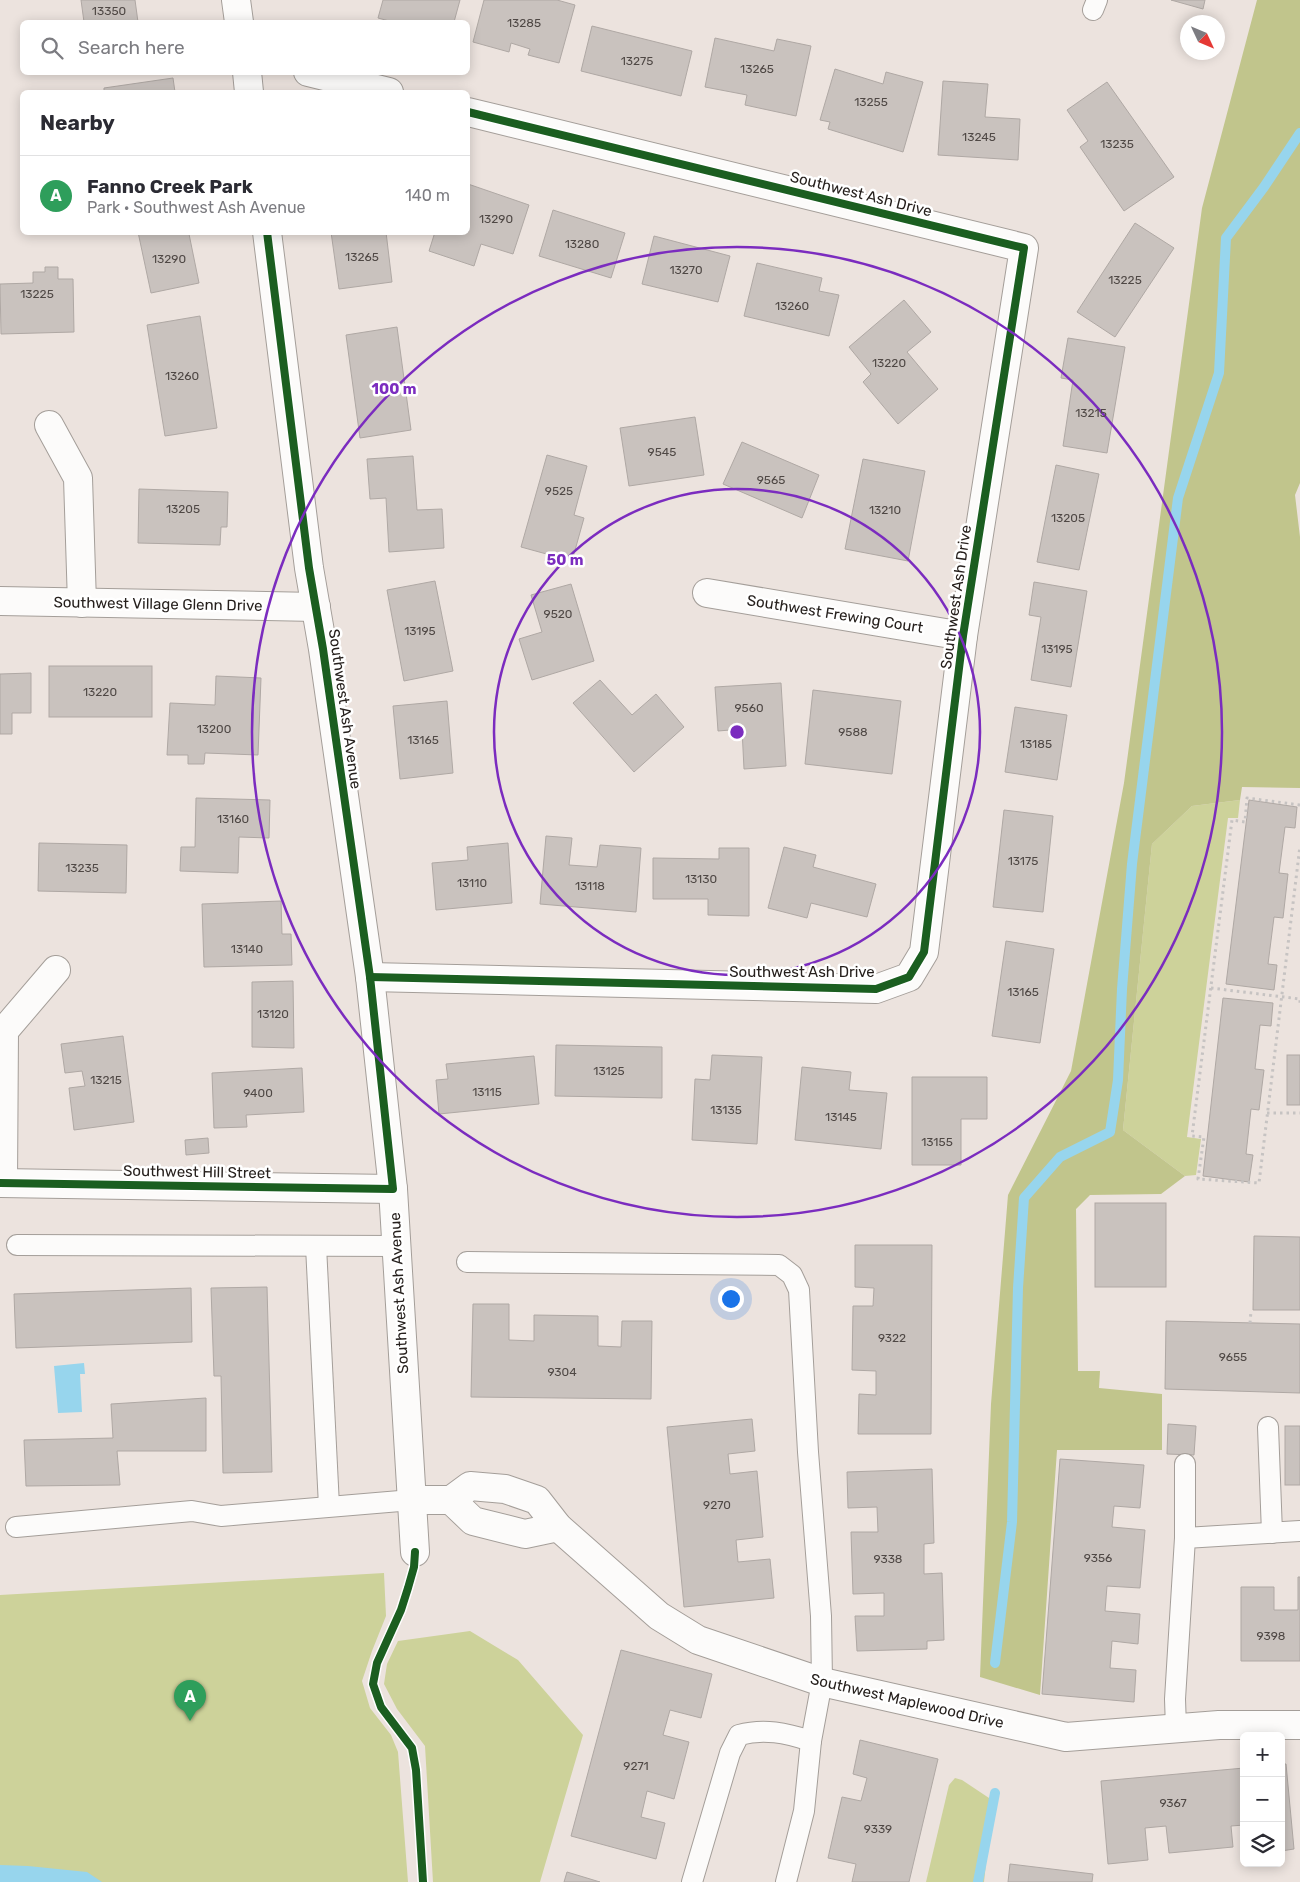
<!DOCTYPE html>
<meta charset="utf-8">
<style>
:root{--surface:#fff;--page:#f7f7f7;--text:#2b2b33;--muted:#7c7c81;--line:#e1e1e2;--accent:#0b8043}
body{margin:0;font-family:Rubik,sans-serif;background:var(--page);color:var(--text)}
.controls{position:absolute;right:15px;bottom:15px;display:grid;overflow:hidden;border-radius:8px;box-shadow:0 2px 12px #0003}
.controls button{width:45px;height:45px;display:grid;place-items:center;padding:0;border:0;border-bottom:1px solid var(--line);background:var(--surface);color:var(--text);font:25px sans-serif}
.compass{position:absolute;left:1180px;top:15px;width:45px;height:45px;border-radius:50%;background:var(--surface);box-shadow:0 2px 12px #0003;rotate:134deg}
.you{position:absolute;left:730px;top:1298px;width:18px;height:18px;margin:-12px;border:4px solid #fff;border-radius:50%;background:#1a73e8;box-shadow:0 0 0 8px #1a73e833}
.badge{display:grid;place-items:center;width:32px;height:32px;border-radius:50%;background:var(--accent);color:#fff;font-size:16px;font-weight:700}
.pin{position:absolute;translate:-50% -41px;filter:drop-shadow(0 1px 2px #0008)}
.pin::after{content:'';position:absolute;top:26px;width:18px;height:15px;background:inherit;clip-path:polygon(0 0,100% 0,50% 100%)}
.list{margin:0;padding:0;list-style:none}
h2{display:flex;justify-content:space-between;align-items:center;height:65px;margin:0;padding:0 20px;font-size:21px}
h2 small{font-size:16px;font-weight:400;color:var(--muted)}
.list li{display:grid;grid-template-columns:32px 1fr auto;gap:15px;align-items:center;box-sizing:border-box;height:80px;padding:0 20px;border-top:1px solid var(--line)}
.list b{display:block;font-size:19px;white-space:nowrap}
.list p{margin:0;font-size:16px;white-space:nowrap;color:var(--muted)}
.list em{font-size:16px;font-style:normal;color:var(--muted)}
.icon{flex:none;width:28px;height:28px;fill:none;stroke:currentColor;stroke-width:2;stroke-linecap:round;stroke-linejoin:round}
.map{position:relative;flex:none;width:1300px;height:1882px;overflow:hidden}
.search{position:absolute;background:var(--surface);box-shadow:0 2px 12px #0003;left:20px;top:20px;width:450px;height:55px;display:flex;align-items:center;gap:12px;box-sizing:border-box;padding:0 18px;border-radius:8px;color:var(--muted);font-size:19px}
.panel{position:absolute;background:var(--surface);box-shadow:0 2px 12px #0003;left:20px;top:90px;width:450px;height:145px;border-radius:8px}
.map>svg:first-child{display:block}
.green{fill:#cdd29a}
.forest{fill:#c1c58c}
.water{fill:#97d5ed}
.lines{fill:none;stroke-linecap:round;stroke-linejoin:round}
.stream{stroke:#97d5ed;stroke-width:10}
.building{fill:#c9c2be;stroke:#afa8a4}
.lane-casing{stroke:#a49e99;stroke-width:22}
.street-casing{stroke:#a49e99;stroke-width:30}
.path{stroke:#c6c3c2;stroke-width:3;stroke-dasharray:2.5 4;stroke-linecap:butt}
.lane{stroke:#fcfbfa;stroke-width:20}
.street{stroke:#fcfbfa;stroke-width:28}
.cycleway-casing{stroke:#fff;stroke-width:11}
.cycleway{stroke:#1b5e20;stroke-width:8}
.ring{fill:none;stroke:#7b2cbf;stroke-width:2.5}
.labels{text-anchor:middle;stroke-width:5;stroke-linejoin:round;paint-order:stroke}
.number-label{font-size:12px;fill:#4f4845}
.street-label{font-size:15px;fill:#26201d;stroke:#fff}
.centre{fill:#7b2cbf;stroke:#fff;stroke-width:2.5}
.ring-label{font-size:15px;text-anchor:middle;font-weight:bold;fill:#7b2cbf;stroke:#fff;stroke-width:5;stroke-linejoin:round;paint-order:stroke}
</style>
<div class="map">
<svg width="1300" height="1882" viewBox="0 0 1300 1882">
<rect width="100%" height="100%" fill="#ece3de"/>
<g class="green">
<polygon points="1240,800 1238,818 1228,818 1187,1137 1201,1139 1196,1175 1185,1176 1123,1130 1152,844 1192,806"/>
<polygon points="384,1573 386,1616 372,1651 362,1681 370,1708 391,1735 398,1752 408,1882 0,1882 0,1595"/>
<polygon points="470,1631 518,1660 583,1735 540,1882 433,1882 425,1746 397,1709 384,1684 387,1664 398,1641"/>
<polygon points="955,1778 962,1780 989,1798 992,1808 984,1882 926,1882 949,1785"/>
</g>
<polygon class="forest" points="1257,0 1300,0 1300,483 1295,495 1300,537 1300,788 1242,787 1240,800 1192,806 1152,844 1123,1130 1185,1176 1161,1194 1090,1195 1076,1209 1078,1371 1100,1371 1099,1388 1162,1394 1162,1450 1057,1450 1040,1695 980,1677 991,1404 1008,1195 1071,1071 1124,783 1202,208"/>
<g class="water">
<polygon points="84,1363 85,1374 80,1374 82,1412 58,1413 54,1366"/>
<polygon points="0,1865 28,1866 87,1872 102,1882 0,1882"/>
</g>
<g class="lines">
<g class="stream">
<polyline points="995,1663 1012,1522 1018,1288 1024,1198 1060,1157 1110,1132 1118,1080 1122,989 1132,864 1178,498 1219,373 1226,238 1264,187 1300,133"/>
<polyline points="978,1882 995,1793"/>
</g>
</g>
<g class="building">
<polygon points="81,0 135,0 138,22 84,22"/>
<polygon points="383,0 460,0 454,22 393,22 378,18"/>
<polygon points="484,0 557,0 575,5 559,63 528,55 530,49 511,43 509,52 473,42"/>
<polygon points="1171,0 1205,0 1203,9"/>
<polygon points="592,26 692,51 681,96 581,71"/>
<polygon points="715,38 774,51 777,39 811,46 796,116 745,105 747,95 705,87"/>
<polygon points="835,69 883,84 886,72 923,82 903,152 828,129 830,122 820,120"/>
<polygon points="173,78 175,92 104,92 104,88"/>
<polygon points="943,81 988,84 985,117 1020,119 1018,160 938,155"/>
<polygon points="1107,82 1174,177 1124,211 1080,147 1088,141 1067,110"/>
<polygon points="468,184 529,205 513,254 481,244 474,266 429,251 435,232 468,232"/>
<polygon points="553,210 625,233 611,278 539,256"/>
<polygon points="1135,223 1174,248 1115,337 1077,312"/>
<polygon points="138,232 189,234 199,283 151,293"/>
<polygon points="331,232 386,232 392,282 339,289"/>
<polygon points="654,236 730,256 718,302 642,284"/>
<polygon points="757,263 822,278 819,291 839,295 829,336 744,316"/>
<polygon points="45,267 58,267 58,279 73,279 74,332 1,334 0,284 33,283 33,272 45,272"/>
<polygon points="904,300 931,332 907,352 938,389 898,424 863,382 871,374 849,347"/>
<polygon points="200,316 217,428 165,436 147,325"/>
<polygon points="397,327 411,430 360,438 346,335"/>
<polygon points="1068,338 1125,347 1107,453 1063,446 1073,380 1061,378"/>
<polygon points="695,417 704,475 629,486 620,428"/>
<polygon points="742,442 819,475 802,518 723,484"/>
<polygon points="547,455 587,466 574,515 584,518 572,561 521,547"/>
<polygon points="413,456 417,510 442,509 444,548 389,552 386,498 370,499 367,459"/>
<polygon points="863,459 925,471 908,561 845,549"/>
<polygon points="1056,465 1099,474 1079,570 1037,562"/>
<polygon points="139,489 228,492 227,527 221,527 220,545 138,543"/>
<polygon points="435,581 453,671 404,681 387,590"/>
<polygon points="1034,582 1087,591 1071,687 1031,680 1041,617 1029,615"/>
<polygon points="571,584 594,661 532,680 519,639 542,632 531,595"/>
<rect x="49" y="666" width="103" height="51"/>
<polygon points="31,673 31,713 12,713 12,734 0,734 0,674"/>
<polygon points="216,676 261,678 258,755 205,753 204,764 188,764 188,755 167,755 170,703 215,705"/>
<polygon points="600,680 632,715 656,694 684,727 634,772 573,703"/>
<polygon points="781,683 786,766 744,769 742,729 718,731 715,687"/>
<polygon points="813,690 901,701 892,774 805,764"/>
<polygon points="447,701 453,773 400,779 393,706"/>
<polygon points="1015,707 1067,715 1057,780 1005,772"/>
<polygon points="196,798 270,800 269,838 239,837 238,873 180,871 181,847 195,847"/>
<polygon points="1249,800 1297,807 1295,828 1285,827 1279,873 1288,874 1283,918 1274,917 1268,964 1277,965 1274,990 1226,984"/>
<polygon points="1004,810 1053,816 1043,912 993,907"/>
<polygon points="546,836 572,838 569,865 597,867 600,845 641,848 636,912 540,904"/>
<polygon points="39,843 127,845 126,893 38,891"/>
<polygon points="508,843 512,903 436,910 432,863 468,860 467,847"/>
<polygon points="784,847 816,855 813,867 876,884 867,917 811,903 807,918 768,908"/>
<polygon points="719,848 749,848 749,916 708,915 708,899 653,899 653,858 719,859"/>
<polygon points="281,901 282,934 291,934 292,965 204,967 202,904"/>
<polygon points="1006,941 1054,949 1040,1043 992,1036"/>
<polygon points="293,981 294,1048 252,1047 252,982"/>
<polygon points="1223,998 1273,1003 1271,1026 1260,1025 1255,1069 1264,1070 1259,1110 1251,1109 1246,1154 1253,1155 1249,1182 1203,1176"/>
<polygon points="123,1036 134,1122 74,1130 69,1088 85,1086 82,1071 65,1073 61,1044"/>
<polygon points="556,1045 662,1047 662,1098 555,1096"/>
<polygon points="712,1055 762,1057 757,1144 692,1140 695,1079 710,1080"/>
<rect x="1287" y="1055" width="13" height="50"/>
<polygon points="534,1056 539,1104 439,1114 436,1080 448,1079 446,1064"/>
<polygon points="802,1067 851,1072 849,1090 887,1093 881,1149 795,1140"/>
<polygon points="302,1068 304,1112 246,1115 247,1127 214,1128 212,1073"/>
<polygon points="912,1077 987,1077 987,1119 961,1119 961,1165 912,1165"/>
<polygon points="208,1138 209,1153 186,1155 185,1140"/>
<rect x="1095" y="1203" width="71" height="84"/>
<polygon points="1254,1236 1300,1237 1300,1310 1253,1310"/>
<polygon points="855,1245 932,1245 931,1434 858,1434 859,1394 876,1395 876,1371 852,1370 853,1306 873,1306 874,1288 855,1287"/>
<polygon points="267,1287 272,1472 223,1473 221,1376 214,1376 211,1288"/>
<polygon points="191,1288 192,1342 16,1348 14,1294"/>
<polygon points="473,1304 509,1304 509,1340 534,1341 534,1315 598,1316 598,1346 621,1347 622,1321 652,1321 651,1399 471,1397"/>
<polygon points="1166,1321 1300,1324 1300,1393 1165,1389"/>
<polygon points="206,1398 206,1451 117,1451 120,1485 26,1486 24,1440 113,1438 111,1404"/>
<polygon points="752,1419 755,1451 728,1454 730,1474 757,1471 763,1537 736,1540 738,1562 770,1559 774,1598 684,1607 667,1427"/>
<polygon points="1168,1424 1196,1426 1194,1455 1167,1454"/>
<rect x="1285" y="1426" width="15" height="59"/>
<polygon points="1060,1459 1144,1465 1140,1508 1114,1506 1112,1527 1145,1530 1140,1588 1107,1586 1105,1611 1140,1614 1138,1644 1112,1641 1110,1668 1136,1670 1134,1702 1042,1694"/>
<polygon points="932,1469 934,1543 924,1544 924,1574 942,1573 944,1640 927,1641 927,1649 857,1651 855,1616 884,1616 884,1593 853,1594 851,1532 878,1532 877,1507 848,1508 847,1472"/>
<polygon points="1298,1577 1300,1577 1300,1661 1241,1661 1241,1587 1274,1587 1274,1610 1298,1610"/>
<polygon points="621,1650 712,1674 701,1718 670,1710 663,1735 689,1742 674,1799 647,1791 641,1817 665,1823 656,1859 571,1836"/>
<polygon points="860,1740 938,1759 909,1882 852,1882 856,1864 828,1858 842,1797 861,1801 867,1778 853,1774"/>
<polygon points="1281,1764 1286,1764 1294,1849 1281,1851"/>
<polygon points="1244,1768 1244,1825 1231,1826 1233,1847 1169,1853 1166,1826 1145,1828 1148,1860 1108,1864 1101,1781"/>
<polygon points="1010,1864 1093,1874 1092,1882 1008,1882"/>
<polygon points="567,1872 600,1882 564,1882"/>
</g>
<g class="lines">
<defs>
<g id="lane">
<polyline points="1093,10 1097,0"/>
<polyline points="17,1245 397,1246"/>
<polyline points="316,1246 329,1506"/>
<polyline points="467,1262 779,1265 792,1275 799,1290 808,1452 821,1616 822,1682 811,1741 804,1811 786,1882"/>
<polyline points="1268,1427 1272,1533"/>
<polyline points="1185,1464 1185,1538"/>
<polyline points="16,1527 192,1511 221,1516 412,1500"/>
<polyline points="1176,1728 1175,1699 1185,1538 1300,1531"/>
<path d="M692,1882L730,1753L739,1735C764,1728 786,1733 811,1741"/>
</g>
<g id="street">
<polyline points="236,0 239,22"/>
<polyline points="247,72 249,92"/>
<polyline points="308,72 389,92"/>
<polyline points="267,232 309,568 323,649 370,977 393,1189 415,1552"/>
<polyline points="49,425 78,478 82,603"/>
<polyline points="707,593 963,636"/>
<polyline points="0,601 316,607"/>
<polyline points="370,977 876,989 909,977 924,952 963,636 1024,248 468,112"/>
<polyline points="0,1183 393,1189"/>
<polyline points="3,1183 4,1031 56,970"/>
<polyline points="412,1500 451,1500 470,1486 505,1489 537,1500 558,1527 659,1616 698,1640 822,1682 1066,1737 1219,1725 1300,1725"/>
<polyline points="451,1500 473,1521 525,1534 558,1527"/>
</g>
</defs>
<use href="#lane" class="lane-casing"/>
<use href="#street" class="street-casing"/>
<g class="path">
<polyline points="1300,805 1247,798 1245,822 1232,820 1192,1136 1204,1137 1198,1179 1259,1183 1300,846"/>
<polyline points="1211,988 1300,999 1300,1006"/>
<polyline points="1267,1113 1300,1113"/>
<polyline points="1250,1323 1251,1311"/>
</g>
<use href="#lane" class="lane"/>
<use href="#street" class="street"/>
<defs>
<g id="cycleway">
<polyline points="370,977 876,989 909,977 924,952 963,636 1024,248 468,112"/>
<polyline points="0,1183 393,1189 370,977 323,649 309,568 267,232"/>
<polyline points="415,1552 414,1567 408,1588 401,1610 377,1663 373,1684 381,1707 412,1748 416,1770 423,1882"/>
</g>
</defs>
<use href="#cycleway" class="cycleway-casing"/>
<use href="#cycleway" class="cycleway"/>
</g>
<g class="ring">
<circle cx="737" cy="732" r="243"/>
<circle cx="737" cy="732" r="485"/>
</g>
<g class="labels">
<g class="number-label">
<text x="109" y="15">13350</text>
<text x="524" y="27">13285</text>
<text x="637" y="65">13275</text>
<text x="757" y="73">13265</text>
<text x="871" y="106">13255</text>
<text x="979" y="141">13245</text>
<text x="1117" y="148">13235</text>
<text x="496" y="223">13290</text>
<text x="582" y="248">13280</text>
<text x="362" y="261">13265</text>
<text x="169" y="263">13290</text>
<text x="686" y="274">13270</text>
<text x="1125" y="284">13225</text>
<text x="37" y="298">13225</text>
<text x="792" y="310">13260</text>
<text x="889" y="367">13220</text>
<text x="182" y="380">13260</text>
<text x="1091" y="417">13215</text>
<text x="662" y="456">9545</text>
<text x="771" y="484">9565</text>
<text x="559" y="495">9525</text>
<text x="183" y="513">13205</text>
<text x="885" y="514">13210</text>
<text x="1068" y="522">13205</text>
<text x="558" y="618">9520</text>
<text x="420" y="635">13195</text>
<text x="1057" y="653">13195</text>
<text x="100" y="696">13220</text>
<text x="749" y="712">9560</text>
<text x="214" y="733">13200</text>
<text x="853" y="736">9588</text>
<text x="423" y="744">13165</text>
<text x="1036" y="748">13185</text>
<text x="233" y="823">13160</text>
<text x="1023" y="865">13175</text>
<text x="82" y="872">13235</text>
<text x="701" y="883">13130</text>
<text x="472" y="887">13110</text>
<text x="590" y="890">13118</text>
<text x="247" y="953">13140</text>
<text x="1023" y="996">13165</text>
<text x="273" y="1018">13120</text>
<text x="609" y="1075">13125</text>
<text x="106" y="1084">13215</text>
<text x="487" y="1096">13115</text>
<text x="258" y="1097">9400</text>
<text x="726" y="1114">13135</text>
<text x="841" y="1121">13145</text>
<text x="937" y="1146">13155</text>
<text x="892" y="1342">9322</text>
<text x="1233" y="1361">9655</text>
<text x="562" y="1376">9304</text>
<text x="717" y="1509">9270</text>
<text x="1098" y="1562">9356</text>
<text x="888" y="1563">9338</text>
<text x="1271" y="1640">9398</text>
<text x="636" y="1770">9271</text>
<text x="1173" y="1807">9367</text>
<text x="878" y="1833">9339</text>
</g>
<g class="street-label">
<text transform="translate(861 194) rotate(14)" y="5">Southwest Ash Drive</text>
<text transform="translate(956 597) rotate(-82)" y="5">Southwest Ash Drive</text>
<text transform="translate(158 604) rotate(1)" y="5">Southwest Village Glenn Drive</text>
<text transform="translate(835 614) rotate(9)" y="5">Southwest Frewing Court</text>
<text transform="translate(345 709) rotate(82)" y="5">Southwest Ash Avenue</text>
<text x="802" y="977">Southwest Ash Drive</text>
<text transform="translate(197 1172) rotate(1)" y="5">Southwest Hill Street</text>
<text transform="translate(399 1293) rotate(-93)" y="5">Southwest Ash Avenue</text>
<text transform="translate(907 1701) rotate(13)" y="5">Southwest Maplewood Drive</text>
</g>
</g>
<circle cx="737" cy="732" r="8" class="centre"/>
<g class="ring-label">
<text x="394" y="394">100 m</text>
<text x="565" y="565">50 m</text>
</g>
</svg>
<div class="controls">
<button>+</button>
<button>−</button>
<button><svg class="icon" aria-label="layers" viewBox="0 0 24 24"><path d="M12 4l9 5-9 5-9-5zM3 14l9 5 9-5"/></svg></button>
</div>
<svg class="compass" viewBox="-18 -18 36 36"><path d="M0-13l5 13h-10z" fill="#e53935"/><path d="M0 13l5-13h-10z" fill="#7c7c81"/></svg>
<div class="you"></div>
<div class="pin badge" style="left:190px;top:1721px;background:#2e9e5b">A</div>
<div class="search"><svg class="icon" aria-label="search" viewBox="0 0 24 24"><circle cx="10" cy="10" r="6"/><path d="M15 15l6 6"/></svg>Search here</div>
<section class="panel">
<h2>Nearby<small></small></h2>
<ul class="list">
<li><span class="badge" style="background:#2e9e5b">A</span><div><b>Fanno Creek Park</b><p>Park · Southwest Ash Avenue</p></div><em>140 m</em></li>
</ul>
</section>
</div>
